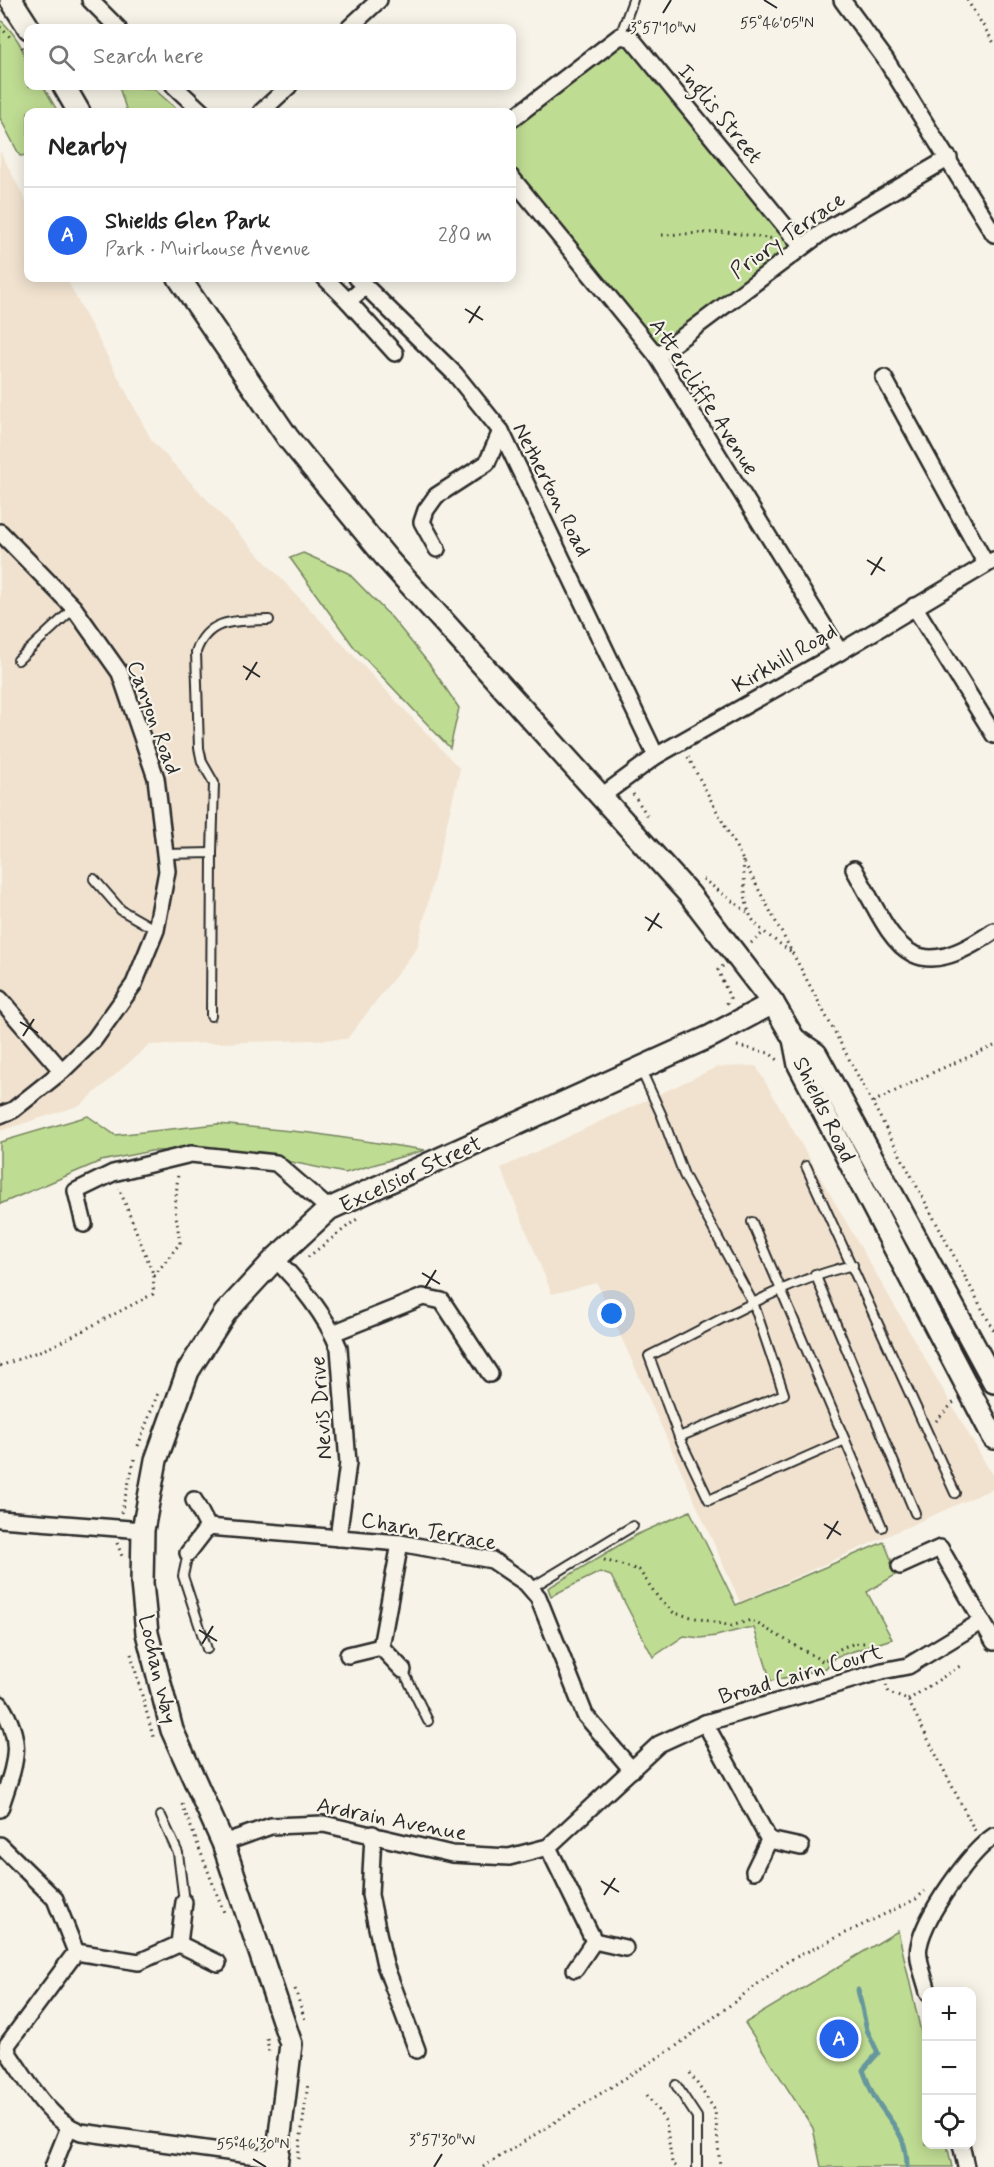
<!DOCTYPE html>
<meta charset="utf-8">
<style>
:root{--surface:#fff;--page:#f2f2f2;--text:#222;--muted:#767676;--line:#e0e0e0;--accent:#2563eb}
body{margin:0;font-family:Mynerve,sans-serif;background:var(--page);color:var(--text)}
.controls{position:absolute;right:18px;bottom:18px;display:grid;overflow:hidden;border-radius:12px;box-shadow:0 3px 15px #0003}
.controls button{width:54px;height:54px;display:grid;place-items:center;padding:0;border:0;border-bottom:2px solid var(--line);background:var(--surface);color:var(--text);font:30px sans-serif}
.you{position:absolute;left:612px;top:1314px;width:21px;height:21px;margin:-15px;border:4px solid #fff;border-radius:50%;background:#1a73e8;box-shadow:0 0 0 9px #1a73e833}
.badge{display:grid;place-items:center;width:39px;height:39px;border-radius:50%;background:var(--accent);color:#fff;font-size:20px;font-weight:700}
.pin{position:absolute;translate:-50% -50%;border:3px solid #fff;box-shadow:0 2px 6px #0006}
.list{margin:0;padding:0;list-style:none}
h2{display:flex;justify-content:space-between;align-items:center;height:78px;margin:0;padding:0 24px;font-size:26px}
h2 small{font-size:20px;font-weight:400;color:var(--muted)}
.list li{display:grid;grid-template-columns:39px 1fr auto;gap:18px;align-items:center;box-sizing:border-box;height:96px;padding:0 24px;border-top:2px solid var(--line)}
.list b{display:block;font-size:22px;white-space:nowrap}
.list p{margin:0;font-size:20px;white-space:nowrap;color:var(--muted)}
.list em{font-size:20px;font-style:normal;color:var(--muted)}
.icon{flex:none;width:33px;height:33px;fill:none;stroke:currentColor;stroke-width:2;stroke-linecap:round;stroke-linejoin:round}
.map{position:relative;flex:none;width:994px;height:2167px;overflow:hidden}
.search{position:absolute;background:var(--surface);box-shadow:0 3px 15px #0003;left:24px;top:24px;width:492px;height:66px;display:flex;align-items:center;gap:15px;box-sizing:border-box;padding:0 21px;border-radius:12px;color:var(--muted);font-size:22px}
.panel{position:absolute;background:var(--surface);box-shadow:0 3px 15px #0003;left:24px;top:108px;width:492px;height:174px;border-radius:12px}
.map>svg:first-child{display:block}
.built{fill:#f1e2cf}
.green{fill:#bfdc93;stroke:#75845f;stroke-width:1.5}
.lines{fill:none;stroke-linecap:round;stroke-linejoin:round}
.stream{stroke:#66979c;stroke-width:5}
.lane-casing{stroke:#2b2b2b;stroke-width:12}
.street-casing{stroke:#2b2b2b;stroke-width:20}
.secondary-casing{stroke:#2b2b2b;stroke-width:26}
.path{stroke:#2b2b2b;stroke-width:3;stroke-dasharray:1.5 4.5;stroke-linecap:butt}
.lane{stroke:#f7f3e8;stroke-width:8}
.street{stroke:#f7f3e8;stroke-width:15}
.secondary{stroke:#f7f3e8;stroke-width:21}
.ticks{fill:none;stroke:#2b2b2b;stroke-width:2}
.labels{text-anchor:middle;stroke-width:4.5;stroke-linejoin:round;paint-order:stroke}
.street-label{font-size:22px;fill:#2b2b2b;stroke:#f7f3e8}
.ticks-label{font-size:15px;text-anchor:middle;fill:#2b2b2b;stroke:#f7f3e8;stroke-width:4.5;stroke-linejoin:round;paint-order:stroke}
</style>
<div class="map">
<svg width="994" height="2167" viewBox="0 0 994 2167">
<rect width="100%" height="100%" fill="#f7f3e8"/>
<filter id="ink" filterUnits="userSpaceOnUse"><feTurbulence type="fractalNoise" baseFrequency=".0167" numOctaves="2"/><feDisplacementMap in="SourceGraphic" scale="12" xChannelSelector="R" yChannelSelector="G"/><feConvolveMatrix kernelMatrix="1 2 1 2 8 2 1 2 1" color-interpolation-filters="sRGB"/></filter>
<g filter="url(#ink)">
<g class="built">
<polygon points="0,151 28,205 28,278 66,278 152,441 460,769 417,948 347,1039 149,1045 81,1105 0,1131"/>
<polygon points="756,1066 994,1478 994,1488 740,1602 597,1283 552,1294 501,1168 717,1067"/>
</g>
<g class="green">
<path d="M0,19C22,41 28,55 28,86H43L58,112H28V155L20,156L0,118Z"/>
<polygon points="620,41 629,43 797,246 659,350 512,170 512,125"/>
<polygon points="122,86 154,89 180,112 127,112 119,87"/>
<polygon points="303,553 348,573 392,618 430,665 459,708 450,748 354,647 290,558"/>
<polygon points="88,1116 115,1135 218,1124 311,1133 425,1150 345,1173 227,1149 151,1151 101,1161 0,1204 0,1142"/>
<polygon points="690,1511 736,1605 884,1542 897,1574 867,1592 892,1639 835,1657 826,1668 771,1681 754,1628 747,1628 716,1636 700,1638 684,1636 653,1657 611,1576 600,1572 551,1596 548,1588 636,1535"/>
<polygon points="898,1931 926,2054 926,2144 947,2145 952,2167 821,2167 813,2128 745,2023"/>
</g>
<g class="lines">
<path class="stream" d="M858,1990L867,2030L878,2053L863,2070C867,2080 871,2092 877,2101C893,2126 907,2135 907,2167"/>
<defs>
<g id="lane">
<polyline points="620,36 633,0"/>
<polyline points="18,660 74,608"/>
<path d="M212,853L214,783L202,762L199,748L196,652C208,617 238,621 269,620"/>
<polyline points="165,854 212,853 211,1016"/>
<polyline points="94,879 121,910 156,930"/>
<path d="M641,1070L662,1116L684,1175L754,1305L784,1394L679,1437L649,1356C715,1324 781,1282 853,1265"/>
<polyline points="806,1166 955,1493"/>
<polyline points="752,1222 882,1527"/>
<polyline points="815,1274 915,1513"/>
<polyline points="679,1437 709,1500 845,1440"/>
<polyline points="188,1553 183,1576 207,1649"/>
<polyline points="531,1588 633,1526"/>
<polyline points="403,1670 428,1721"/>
<polyline points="161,1816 178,1853 184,1902"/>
<polyline points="676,2085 697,2117 697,2167"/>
</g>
<g id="street">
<polyline points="90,0 118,28"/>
<polyline points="842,0 886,60 994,234"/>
<polyline points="349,28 379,0"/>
<polyline points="174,86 202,112"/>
<polyline points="261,112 289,86"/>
<polyline points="512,119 620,36 631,38 802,247"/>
<polyline points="512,178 657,356 840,652"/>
<polyline points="325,278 348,301"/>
<polyline points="357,278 455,374 501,431 656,756"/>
<polyline points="365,287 348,301 395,353"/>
<polyline points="657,356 824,231 949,158"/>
<polyline points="884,378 986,564"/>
<polyline points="0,532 74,608 120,673 156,778 167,871 156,930 134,984 94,1040 62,1071 13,1110 0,1115"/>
<polyline points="437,549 422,522 426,510 436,496 487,463 501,431"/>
<polyline points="914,606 994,735"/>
<polyline points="599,798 656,756 840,652 994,560"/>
<path d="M854,869C894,940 906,992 994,931"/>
<polyline points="0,999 62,1071"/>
<polyline points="84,1224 76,1191 113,1173 191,1154 276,1163 329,1209"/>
<path d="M275,1259C300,1283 326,1316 339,1348L348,1463L338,1538"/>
<polyline points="333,1333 423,1297 442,1301 490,1374"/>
<polyline points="194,1500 208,1527"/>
<polyline points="0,1519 143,1530"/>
<polyline points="400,1543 381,1647 403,1670"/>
<polyline points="188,1553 208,1527 400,1543 492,1560 526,1583 538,1597 585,1715 632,1770"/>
<polyline points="900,1566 940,1548 994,1642"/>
<polyline points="348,1655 381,1647"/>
<path d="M0,1704C27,1745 13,1767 0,1809"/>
<polyline points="705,1723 769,1840 754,1871"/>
<polyline points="373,1834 370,1895 385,1965 417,2050"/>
<polyline points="769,1840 801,1847"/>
<polyline points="223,1843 271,1826 324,1824 452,1854 509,1857 548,1847 659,1744 705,1723 882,1671 908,1666 982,1621"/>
<path d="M0,1845L55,1899L76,1952L7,2045L8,2053C28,2081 48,2120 81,2132L278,2159"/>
<polyline points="548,1847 594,1941 575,1969"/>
<polyline points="594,1941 625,1948"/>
<polyline points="179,1944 218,1963"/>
<polyline points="76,1952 139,1962 179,1944 184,1902"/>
<path d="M928,1992C925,1979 916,1958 919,1946C925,1915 969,1853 994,1836"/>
<polyline points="961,2144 966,2167"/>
<polyline points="53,2167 69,2127"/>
</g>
<g id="secondary">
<polyline points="11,0 29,28"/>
<polyline points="64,86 79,112"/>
<polyline points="179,278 288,438 388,560 689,894 773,1003 794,1039 799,1065 994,1438"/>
<polyline points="794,1039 816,1054 994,1382"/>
<polyline points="276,2167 291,2044 223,1843 172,1730 147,1633 142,1583 143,1530 156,1460 188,1371 225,1313 275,1259 329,1209 711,1036 773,1003"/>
</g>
</defs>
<use href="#lane" class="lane-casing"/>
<use href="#street" class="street-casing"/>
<use href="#secondary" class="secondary-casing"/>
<g class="path">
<polyline points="967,0 994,43"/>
<polyline points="0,27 10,37"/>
<polyline points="22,47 28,55"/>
<polyline points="662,235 726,232 774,239"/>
<polyline points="688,757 994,1331"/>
<polyline points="633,794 649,818"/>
<path d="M743,861C747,921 743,918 793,953"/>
<polyline points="703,879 747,912"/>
<polyline points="751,943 764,932"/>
<polyline points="723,966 718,970 730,998 726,1005"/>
<polyline points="737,1046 769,1053 778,1060"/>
<polyline points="873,1102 936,1071 994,1046"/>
<polyline points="308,1257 357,1219"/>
<polyline points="154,1276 180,1243 175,1209 178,1173"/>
<polyline points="0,1366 53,1346 153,1294 154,1276 119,1188"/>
<polyline points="936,1421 954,1402"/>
<polyline points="138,1446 159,1390"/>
<polyline points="121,1513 135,1458"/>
<polyline points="117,1543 122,1556"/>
<path d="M604,1560L639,1570L659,1599L674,1613L731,1626L751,1620L824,1662C837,1649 847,1643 865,1643L879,1656"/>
<polyline points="131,1654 154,1740"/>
<polyline points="886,1685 889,1693 908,1700 975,1831"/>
<polyline points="908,1700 963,1664"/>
<polyline points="182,1804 225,1915"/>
<polyline points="295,1989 305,2020"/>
<polyline points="267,2038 269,2052"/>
<polyline points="690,2073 715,2110 720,2167"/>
<polyline points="647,2095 666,2122 672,2163 677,2167"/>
<polyline points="298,2159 308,2083"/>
<polyline points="483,2167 675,2047 788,1961 916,1899 925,1891"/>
</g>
<use href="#lane" class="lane"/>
<use href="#street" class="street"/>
<use href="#secondary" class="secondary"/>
</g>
</g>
<path class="ticks" d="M764,0L777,8M663,13L671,0M465,309L483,320M469,323L480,306M867,560L885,571M871,575L882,557M243,666L260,677M246,680L257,662M645,917L662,928M648,931L659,913M20,1022L38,1033M23,1036L34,1019M422,1273L440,1284M425,1288L436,1270M824,1524L841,1535M827,1539L838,1521M199,1630L217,1641M202,1644L213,1626M601,1881L619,1892M604,1895L615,1878M253,2159L266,2167M434,2167L442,2154"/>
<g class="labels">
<g class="street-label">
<text transform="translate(721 113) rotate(51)" y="8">Inglis Street</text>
<text transform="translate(787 234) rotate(-35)" y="8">Priory Terrace</text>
<text transform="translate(705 396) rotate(57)" y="8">Attercliffe Avenue</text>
<text transform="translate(553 489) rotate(63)" y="8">Netherton Road</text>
<text transform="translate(784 657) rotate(-30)" y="8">Kirkhill Road</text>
<text transform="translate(155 717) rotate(70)" y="8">Canyon Road</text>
<text transform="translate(825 1109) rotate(64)" y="8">Shields Road</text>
<text transform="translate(410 1173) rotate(-25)" y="8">Excelsior Street</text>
<text transform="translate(320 1408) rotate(-94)" y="8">Nevis Drive</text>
<text transform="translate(429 1530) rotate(10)" y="8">Charn Terrace</text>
<text transform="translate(159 1669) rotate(77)" y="8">Lochan Way</text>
<text transform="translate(800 1673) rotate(-16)" y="8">Broad Cairn Court</text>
<text transform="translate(392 1818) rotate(11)" y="8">Ardrain Avenue</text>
</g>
</g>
<g class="ticks-label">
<text x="777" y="28">55°46'05"N</text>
<text x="663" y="33">3°57'10"W</text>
<text x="442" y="2145">3°57'30"W</text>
<text x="253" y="2149">55°46'30"N</text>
</g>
</svg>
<div class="controls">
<button>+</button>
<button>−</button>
<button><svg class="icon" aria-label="locate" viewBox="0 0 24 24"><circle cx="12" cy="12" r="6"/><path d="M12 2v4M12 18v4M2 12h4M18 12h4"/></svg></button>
</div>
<div class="you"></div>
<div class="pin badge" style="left:839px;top:2039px">A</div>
<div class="search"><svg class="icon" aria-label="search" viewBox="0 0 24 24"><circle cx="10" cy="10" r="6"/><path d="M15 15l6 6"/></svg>Search here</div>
<section class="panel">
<h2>Nearby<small></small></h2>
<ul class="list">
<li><span class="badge">A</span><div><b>Shields Glen Park</b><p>Park · Muirhouse Avenue</p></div><em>280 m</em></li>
</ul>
</section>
</div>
